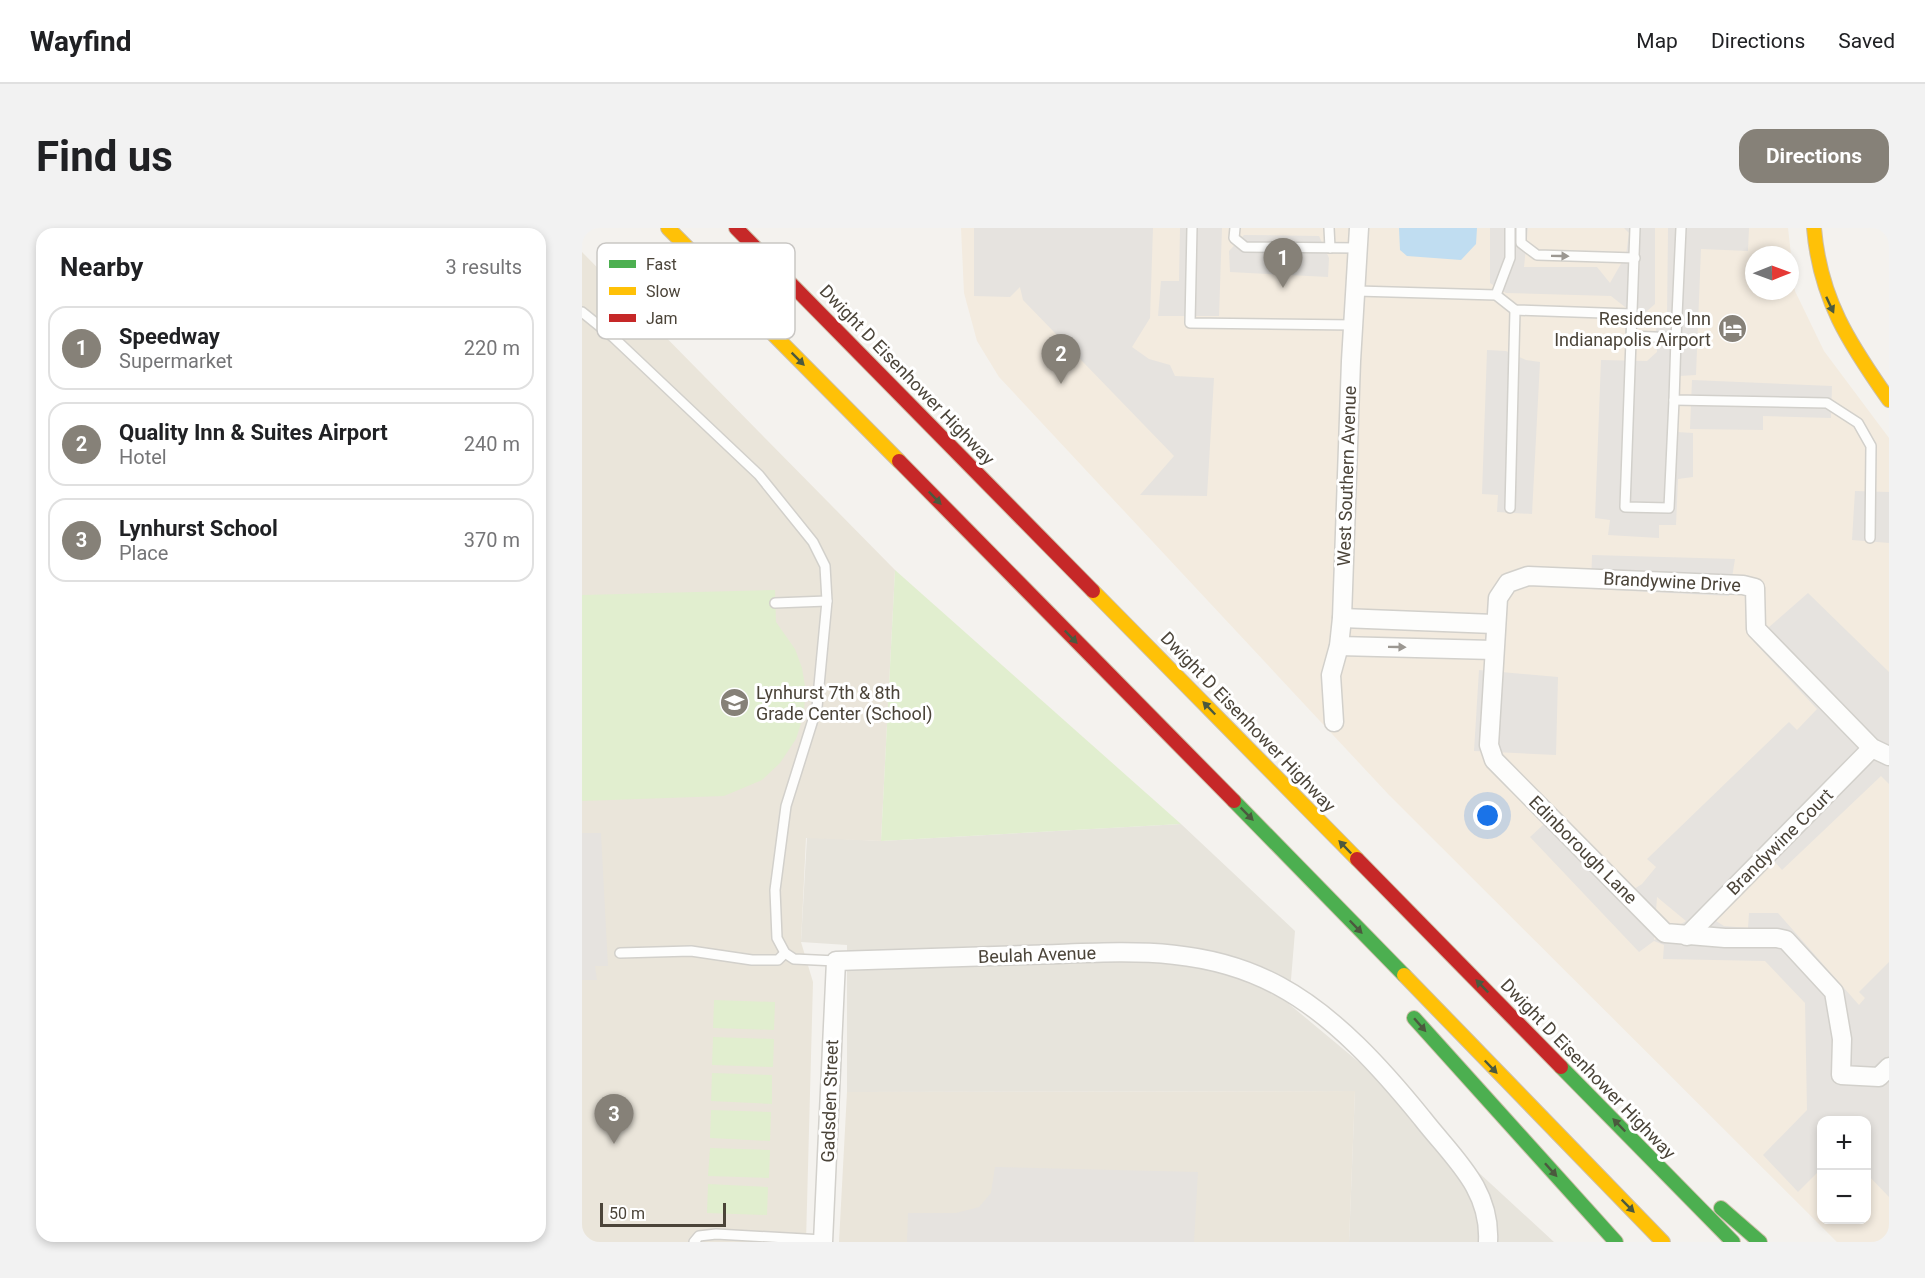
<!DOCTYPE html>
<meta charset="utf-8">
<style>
:root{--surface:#fff;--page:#f2f2f2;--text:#202124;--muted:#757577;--line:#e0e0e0;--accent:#868178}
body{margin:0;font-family:Roboto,sans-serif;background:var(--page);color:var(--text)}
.controls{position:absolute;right:18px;bottom:18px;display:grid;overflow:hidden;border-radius:12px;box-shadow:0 3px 9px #0003}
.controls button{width:54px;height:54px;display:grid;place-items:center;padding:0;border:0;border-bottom:2px solid var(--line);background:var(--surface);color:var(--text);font:30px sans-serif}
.compass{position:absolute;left:1163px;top:18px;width:54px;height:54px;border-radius:50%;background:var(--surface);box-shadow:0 3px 9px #0003;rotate:89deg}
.scale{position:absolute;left:18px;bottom:15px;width:126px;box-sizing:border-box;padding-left:6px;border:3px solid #4b4439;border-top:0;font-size:16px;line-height:21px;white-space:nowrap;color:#4b4439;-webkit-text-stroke:4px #fff;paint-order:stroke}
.you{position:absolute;left:906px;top:588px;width:21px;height:21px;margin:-15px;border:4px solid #fff;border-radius:50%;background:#1a73e8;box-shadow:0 0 0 9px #1a73e833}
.badge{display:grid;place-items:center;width:39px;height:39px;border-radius:50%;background:var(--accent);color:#fff;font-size:20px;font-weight:700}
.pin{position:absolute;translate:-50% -50px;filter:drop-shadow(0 2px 3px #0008)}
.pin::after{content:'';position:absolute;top:32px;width:21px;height:18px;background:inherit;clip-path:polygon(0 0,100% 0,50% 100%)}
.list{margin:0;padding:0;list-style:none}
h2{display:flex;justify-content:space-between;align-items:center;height:78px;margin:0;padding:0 24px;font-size:26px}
h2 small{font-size:20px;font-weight:400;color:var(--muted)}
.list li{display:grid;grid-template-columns:39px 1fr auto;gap:18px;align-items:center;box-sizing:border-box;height:84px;margin:0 12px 12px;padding:0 12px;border:2px solid var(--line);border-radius:18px}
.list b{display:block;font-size:22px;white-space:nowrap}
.list p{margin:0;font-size:20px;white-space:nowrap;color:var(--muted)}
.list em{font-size:20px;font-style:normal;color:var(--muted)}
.map{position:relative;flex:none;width:1307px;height:1014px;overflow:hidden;border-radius:18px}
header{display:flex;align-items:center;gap:36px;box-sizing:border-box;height:84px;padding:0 30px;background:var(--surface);border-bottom:2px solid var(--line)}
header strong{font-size:28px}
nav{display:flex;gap:33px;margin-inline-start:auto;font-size:21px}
.intro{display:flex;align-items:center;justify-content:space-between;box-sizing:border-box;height:144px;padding:0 36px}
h1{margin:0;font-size:42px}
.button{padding:15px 27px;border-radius:18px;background:var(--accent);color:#fff;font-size:21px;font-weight:700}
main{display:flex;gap:36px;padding:0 36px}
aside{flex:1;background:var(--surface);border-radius:18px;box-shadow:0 3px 9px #0003}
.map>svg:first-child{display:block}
.residential{fill:#e7e4dc}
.commercial{fill:#f3ebdf;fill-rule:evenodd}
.education{fill:#eae5da}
.green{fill:#e1eecf}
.parking{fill:#e6e3df;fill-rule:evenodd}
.water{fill:#c0ddf1}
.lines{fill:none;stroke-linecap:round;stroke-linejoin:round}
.lane-casing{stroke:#d2d0cb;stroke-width:12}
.street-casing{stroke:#d2d0cb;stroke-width:21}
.fast-casing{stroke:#ccbfa9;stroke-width:16}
.slow-casing{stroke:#ccbfa9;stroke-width:16}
.jam-casing{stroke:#ccbfa9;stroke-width:16}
.lane{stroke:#fdfdfc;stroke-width:9}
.street{stroke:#fdfdfc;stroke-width:18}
.fast{stroke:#4caf50;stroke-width:14}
.slow{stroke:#ffc107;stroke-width:14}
.jam{stroke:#c62828;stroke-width:14}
.oneway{fill:#9b9791}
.oneway2{fill:#4b593e}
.labels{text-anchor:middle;stroke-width:6;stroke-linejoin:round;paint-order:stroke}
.poi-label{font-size:18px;fill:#4b4439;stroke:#fff;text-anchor:end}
.street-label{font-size:18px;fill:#4b4439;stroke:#fff}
.key{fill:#fff;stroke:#c9c7c4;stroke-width:1.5}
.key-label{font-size:16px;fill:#4b4439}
</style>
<header>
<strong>Wayfind</strong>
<nav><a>Map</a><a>Directions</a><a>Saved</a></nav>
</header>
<div class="intro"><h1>Find us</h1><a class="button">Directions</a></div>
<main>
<aside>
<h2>Nearby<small>3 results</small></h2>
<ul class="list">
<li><span class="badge">1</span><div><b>Speedway</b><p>Supermarket</p></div><em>220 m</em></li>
<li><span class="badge">2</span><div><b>Quality Inn &amp; Suites Airport</b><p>Hotel</p></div><em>240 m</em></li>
<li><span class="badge">3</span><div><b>Lynhurst School</b><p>Place</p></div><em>370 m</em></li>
</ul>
</aside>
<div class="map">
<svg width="1307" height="1014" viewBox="0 0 1307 1014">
<rect width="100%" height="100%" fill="#f4f2ee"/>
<polygon class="residential" points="599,596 713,703 707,776 778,835 972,1014 767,1014 773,863 265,864 265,717 219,714 225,609 299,613"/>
<path class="commercial" d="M379,0H1206L1213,63L1242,123L1307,210V1014H1255L807,567L417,149L395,113L382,65ZM1172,27H1208V63H1172ZM1240,892H1284V992H1240Z"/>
<g class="education">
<polygon points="0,24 313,342 299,613 224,610 219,714 231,754 224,1014 0,1014"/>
<polygon points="773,863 767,1014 257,1014 265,864"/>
</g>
<g class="green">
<polygon points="313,342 599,596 299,613"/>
<polygon points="193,362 194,394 213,421 220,440 224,464 221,489 214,511 198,535 180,552 142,568 0,573 0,367"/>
<polygon points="132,772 193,774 192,802 131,800"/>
<polygon points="131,809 192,811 191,839 130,837"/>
<polygon points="130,845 190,847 190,876 129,873"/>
<polygon points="129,882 189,884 188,913 128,910"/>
<polygon points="128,920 188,922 187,950 126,948"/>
<polygon points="126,956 186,959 185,987 125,985"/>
</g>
<g class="parking">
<polygon points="392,0 571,0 568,90 550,119 567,131 588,137 593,148 632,150 625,268 558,267 592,228 441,72 438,59 428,69 392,68"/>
<polygon points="598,0 640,0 637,88 576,88 579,53 597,53"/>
<polygon points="908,0 946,0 942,39 1015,39 1028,55 1044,27 1047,5 1042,0 1073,0 1073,76 1057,90 1029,68 924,65 908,55"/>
<polygon points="1086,0 1167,0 1166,23 1119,21 1114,147 1097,148 1095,204 1111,205 1111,249 1096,251 1094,297 1077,297 1077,310 1026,307 1028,292 1013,290 1019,132 1065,133 1075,124 1074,101 1085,91"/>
<polygon points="662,7 737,8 747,30 746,49 648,44 647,23"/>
<polygon points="905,122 924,123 944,132 958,134 950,286 915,284 916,267 900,266"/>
<polygon points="1110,152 1250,158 1249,190 1181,188 1181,202 1108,201"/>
<polygon points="1273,263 1307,264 1307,315 1270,312"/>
<polygon points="1010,327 1153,331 1147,368 1009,361"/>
<path d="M1226,365L1307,444V556L1299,548L1200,642L1191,632L1134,693L1142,698L1166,700L1167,685H1196L1277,777L1283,770L1277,764L1307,734V969L1285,946L1284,892H1240L1239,941L1216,964L1181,927L1225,882L1223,775L1183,733L1081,731L1082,717L1072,713L1057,724L948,609L975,584L1052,661L1060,656L1074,639L1065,631L1207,494L1215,502L1235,481L1171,413ZM1075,669L1104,693L1072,712Z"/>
<polygon points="897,442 976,449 974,527 892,523"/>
<polygon points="0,605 19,605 26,738 13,738 15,752 0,752"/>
<polygon points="413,939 616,944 612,1014 325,1014 326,985 374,985 397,979 409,965"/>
</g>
<polygon class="water" points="817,0 895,0 894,16 879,32 825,28 818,22"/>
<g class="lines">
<defs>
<g id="lane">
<polyline points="610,0 608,95 772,97"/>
<polyline points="653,0 652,10 663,19 777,20"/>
<polyline points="747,0 748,20"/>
<polyline points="939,0 939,15 955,27 1053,30"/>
<polyline points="1053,0 1043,279 1087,280 1092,172"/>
<polyline points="775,63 914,67 933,82 1050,86"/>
<polyline points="914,67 928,30 928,0"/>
<polyline points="0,84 31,109 177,247 231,314 243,338 245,373 235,479 204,578 193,662 195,710 203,725 212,731 254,733"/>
<polyline points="1049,108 1094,110 1092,172 1245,175 1276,195 1289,218 1288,310"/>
<polyline points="1094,110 1099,0"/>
<polyline points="928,280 933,82"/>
<polyline points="193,375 245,373"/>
<polyline points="38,725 109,723 170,732 196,732 203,725"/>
<polyline points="112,1014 117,1008 134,1006 241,1012"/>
</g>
<g id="street">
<polyline points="760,390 912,396"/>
<polyline points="757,418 911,422"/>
<polyline points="752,494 749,447 757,418 760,390 769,133 777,0"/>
<polyline points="1307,528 1290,520 1174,401 1173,360 1161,357 946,348 926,355 916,370 907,517 912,532 1083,705 1143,710 1195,710 1204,712 1252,764 1260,811 1259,847 1297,849 1307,839"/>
<polyline points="1105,708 1290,520"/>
<path d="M241,1014L254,733C317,731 381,729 445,727C533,725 616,714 697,758C753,788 801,842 840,890C871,930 909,960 906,1014"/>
</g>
<g id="fast">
<polyline points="652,573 822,747"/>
<polyline points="832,790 1034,1014"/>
<polyline points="979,839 1151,1014"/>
<polyline points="1139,980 1178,1014"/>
</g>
<g id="slow">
<polyline points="86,0 317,233"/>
<path d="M1232,0C1238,71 1267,115 1307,172"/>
<polyline points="511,363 775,631"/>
<polyline points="822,747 1081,1014"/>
</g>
<g id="jam">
<polyline points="154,0 511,363"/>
<polyline points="317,233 652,573"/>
<polyline points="775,631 979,839"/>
</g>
</defs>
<use href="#lane" class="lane-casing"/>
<use href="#street" class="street-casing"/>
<use href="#fast" class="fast-casing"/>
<use href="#slow" class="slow-casing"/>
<use href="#jam" class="jam-casing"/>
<use href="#lane" class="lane"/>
<use href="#street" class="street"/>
<use href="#fast" class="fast"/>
<use href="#slow" class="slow"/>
<use href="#jam" class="jam"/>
</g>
<defs><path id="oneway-solid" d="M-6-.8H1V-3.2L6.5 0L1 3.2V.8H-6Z" transform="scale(1.5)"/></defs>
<g class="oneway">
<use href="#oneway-solid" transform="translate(978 28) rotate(1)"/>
<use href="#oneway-solid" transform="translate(815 419) rotate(1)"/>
</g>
<g class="oneway2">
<use href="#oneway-solid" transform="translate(1248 77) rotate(65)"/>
<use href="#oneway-solid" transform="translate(216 131) rotate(45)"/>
<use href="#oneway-solid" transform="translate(353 270) rotate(46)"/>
<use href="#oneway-solid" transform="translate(489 409) rotate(46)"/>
<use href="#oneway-solid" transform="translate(627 480) rotate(-134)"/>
<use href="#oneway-solid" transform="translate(665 586) rotate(45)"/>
<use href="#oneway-solid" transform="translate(763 619) rotate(-134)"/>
<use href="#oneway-solid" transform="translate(774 699) rotate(46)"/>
<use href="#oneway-solid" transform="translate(900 758) rotate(-134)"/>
<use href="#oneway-solid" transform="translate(838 797) rotate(49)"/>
<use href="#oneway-solid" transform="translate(909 839) rotate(46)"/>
<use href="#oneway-solid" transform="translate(1037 897) rotate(-134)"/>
<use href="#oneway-solid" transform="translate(969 942) rotate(48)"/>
<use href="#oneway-solid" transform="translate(1046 978) rotate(45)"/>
</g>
<defs>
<symbol id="hotel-disc" viewBox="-11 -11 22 22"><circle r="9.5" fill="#868178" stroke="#fff"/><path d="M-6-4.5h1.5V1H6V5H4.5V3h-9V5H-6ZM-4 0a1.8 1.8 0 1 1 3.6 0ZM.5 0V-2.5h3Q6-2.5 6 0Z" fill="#fff"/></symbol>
<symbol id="school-disc" viewBox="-11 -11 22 22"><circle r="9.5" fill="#868178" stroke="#fff"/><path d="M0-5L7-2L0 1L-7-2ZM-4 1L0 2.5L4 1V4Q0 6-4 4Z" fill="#fff"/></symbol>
</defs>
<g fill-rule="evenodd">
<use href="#hotel-disc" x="1134" y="84" width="33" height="33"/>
<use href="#school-disc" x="136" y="458" width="33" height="33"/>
</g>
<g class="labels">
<g class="poi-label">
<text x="1129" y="97">Residence Inn<tspan x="1129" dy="21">Indianapolis Airport</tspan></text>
<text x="174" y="471" text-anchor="start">Lynhurst 7th &amp; 8th<tspan x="174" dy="21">Grade Center (School)</tspan></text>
</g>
<g class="street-label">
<text transform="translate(325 147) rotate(46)" y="6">Dwight D Eisenhower Highway</text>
<text transform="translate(765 248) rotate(-88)" y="6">West Southern Avenue</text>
<text transform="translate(1090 354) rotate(3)" y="6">Brandywine Drive</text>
<text transform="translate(666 494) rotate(46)" y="6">Dwight D Eisenhower Highway</text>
<text transform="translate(1198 614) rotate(-45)" y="6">Brandywine Court</text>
<text transform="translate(1001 622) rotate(45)" y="6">Edinborough Lane</text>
<text transform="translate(455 727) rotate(-2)" y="6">Beulah Avenue</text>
<text transform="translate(1006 841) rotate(46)" y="6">Dwight D Eisenhower Highway</text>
<text transform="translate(248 873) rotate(-88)" y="6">Gadsden Street</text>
</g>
</g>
<rect x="15" y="15" width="198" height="96" rx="9" class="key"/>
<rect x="27" y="32" width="27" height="8" fill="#4caf50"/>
<rect x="27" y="59" width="27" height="8" fill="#ffc107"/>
<rect x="27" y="86" width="27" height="8" fill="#c62828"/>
<g class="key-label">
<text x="64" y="42">Fast</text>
<text x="64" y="69">Slow</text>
<text x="64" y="96">Jam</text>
</g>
</svg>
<div class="controls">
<button>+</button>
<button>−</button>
</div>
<svg class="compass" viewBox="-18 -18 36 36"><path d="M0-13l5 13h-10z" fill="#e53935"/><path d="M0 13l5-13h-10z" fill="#757577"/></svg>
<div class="scale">50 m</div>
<div class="you"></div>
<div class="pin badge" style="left:701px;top:60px">1</div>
<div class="pin badge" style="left:479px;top:156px">2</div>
<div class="pin badge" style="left:32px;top:916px">3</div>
</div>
</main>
